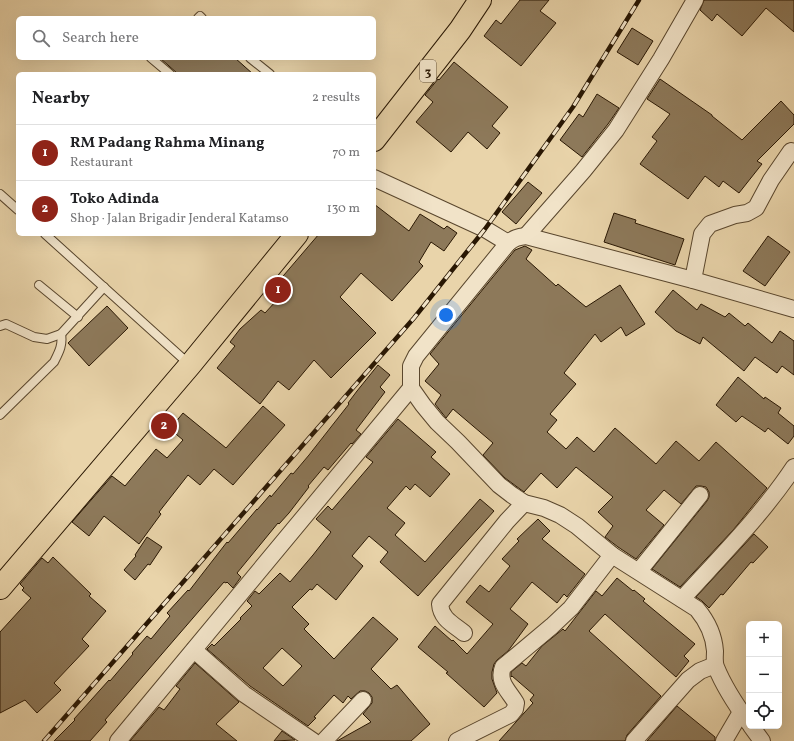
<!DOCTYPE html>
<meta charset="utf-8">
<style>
:root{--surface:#fff;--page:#f2f2f2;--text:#202124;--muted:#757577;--line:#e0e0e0;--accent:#8f2418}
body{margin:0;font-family:Vollkorn,serif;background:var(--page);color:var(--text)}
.controls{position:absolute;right:12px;bottom:12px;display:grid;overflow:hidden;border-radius:6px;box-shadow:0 4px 16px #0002}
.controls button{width:36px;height:36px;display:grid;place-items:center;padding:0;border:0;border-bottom:1px solid var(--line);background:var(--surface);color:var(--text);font:20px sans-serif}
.you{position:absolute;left:446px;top:315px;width:14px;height:14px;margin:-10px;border:3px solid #fff;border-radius:50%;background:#1a73e8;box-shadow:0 0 0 6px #1a73e833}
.badge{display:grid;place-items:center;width:26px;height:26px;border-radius:50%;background:var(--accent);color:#fff;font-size:13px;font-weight:700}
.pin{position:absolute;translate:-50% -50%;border:2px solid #fff;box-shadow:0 1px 4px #0006}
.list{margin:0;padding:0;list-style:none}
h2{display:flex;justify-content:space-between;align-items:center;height:52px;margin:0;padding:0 16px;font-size:17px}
h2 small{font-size:13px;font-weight:400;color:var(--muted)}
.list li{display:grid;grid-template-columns:26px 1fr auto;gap:12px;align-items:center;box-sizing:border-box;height:56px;padding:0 16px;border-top:1px solid var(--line)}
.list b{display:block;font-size:15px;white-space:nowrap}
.list p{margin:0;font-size:13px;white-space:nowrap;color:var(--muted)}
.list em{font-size:13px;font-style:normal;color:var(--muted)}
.icon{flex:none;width:22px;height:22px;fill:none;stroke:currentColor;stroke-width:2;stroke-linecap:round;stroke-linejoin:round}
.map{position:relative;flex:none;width:794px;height:741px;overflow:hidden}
.search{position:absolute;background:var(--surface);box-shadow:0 4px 16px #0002;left:16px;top:16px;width:360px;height:44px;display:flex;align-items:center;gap:10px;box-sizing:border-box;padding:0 14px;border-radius:6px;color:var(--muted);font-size:15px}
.panel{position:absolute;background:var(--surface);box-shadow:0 4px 16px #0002;left:16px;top:72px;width:360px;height:164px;border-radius:6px}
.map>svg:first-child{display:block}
.building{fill:#8d795a;stroke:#291703;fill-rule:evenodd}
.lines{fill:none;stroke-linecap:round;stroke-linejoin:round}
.service-casing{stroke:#59462d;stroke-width:10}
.minor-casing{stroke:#59462d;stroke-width:18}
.trunk-casing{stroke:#291703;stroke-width:24}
.service{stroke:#f1e3c8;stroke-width:8}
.minor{stroke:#f1e3c8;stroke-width:16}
.trunk{stroke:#e9d4aa;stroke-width:22}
.rail-casing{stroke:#291703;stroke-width:4.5}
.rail{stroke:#f1e3c8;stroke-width:3;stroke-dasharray:9;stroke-linecap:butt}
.labels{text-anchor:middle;stroke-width:4;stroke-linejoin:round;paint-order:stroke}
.shield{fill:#f1e3c8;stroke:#65543e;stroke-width:1}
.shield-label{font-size:13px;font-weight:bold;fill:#291703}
</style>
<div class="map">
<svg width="794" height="741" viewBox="0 0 794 741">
<rect width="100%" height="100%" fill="#e9d4aa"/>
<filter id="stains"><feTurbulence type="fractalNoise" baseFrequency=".005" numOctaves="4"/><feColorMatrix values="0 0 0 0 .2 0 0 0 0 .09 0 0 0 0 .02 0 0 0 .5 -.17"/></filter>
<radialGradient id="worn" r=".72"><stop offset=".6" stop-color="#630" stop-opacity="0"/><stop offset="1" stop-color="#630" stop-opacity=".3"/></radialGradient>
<g class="building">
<polygon points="520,0 549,0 540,11 556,23 521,66 484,36 496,20 501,24"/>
<polygon points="704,0 794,0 794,32 766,8 742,36 717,14 712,21 700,10"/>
<polygon points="632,28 653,41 638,65 617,52"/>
<polygon points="160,58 235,58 253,74 178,74"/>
<polygon points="454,62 508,107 492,126 500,133 487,149 468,132 451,152 416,122 433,102 425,95 438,79 439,80"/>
<polygon points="660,79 712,115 712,116 742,140 781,101 794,115 794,124 757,161 762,164 739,193 723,181 719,187 705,176 688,199 640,164 657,141 652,137 670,114 647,99"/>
<polygon points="597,94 619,108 608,124 582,157 560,140 579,114 583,117"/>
<polygon points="528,182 542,193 516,224 502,212"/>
<polygon points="374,204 409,231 420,214 444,229 447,226 457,233 444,251 431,242 419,262 423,266 392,301 361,273 340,297 376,333 331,378 314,360 289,390 278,381 260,404 217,368 235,346 230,342 240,329 261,310 265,313 287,289 278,282 319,234 374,234"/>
<polygon points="614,213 636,220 635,223 684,239 675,265 604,242"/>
<polygon points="768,236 790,252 765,286 743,271"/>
<polygon points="525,246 532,250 526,259 556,286 558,284 586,307 620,285 645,324 626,336 621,327 601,342 595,334 564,373 576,384 550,414 557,420 547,432 566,449 577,437 594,452 615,428 656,464 676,441 699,461 716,442 767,488 734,529 680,587 652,569 707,501 709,497 709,492 706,487 701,486 696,486 681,504 664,490 646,510 664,525 636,559 618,547 605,537 613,526 598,512 613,497 576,467 557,488 541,473 524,492 505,478 483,455 493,443 453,409 446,418 435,404 441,395 425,381 439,364 430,354 515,250"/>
<polygon points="673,290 697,310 701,304 725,317 729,313 745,326 748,323 772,343 780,331 794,341 794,375 782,366 777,373 755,357 744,371 703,337 700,344 676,331 655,312"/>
<polygon points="107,306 128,328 89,366 68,343"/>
<polygon points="378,365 390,375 380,387 385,392 356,430 361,434 352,444 351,443 328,470 324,467 308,486 309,487 289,513 279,524 278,523 237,573 241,577 233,588 227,582 226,583 224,582 105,720 107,722 90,741 54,741 75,720 74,719 109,680 110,681 133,654 132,653 147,636 151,639 170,616 167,613 188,590 189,591 227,542 228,543 257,509 257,510 270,495 271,497 291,473 293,474 309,455 349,404 348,403 357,391"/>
<polygon points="738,377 764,399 765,397 781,408 778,413 794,426 794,436 788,444 768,428 765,432 742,416 736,422 716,405"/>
<polygon points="263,406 285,425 233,485 214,469 200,485 188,475 159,512 161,514 139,544 104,516 89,536 72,522 112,476 125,486 156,449 167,458 183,440 170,429 183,413 226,448"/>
<path d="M398,419L436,452L431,457L450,474L430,497L415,484L410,490L406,486L387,508L405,523L395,535L425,562L480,499L494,511L418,596L380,562L388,552L369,536L352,556L363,566L336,600L317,584L312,590L310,589L292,607L309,624L304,629L334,659L373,617L398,639L371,669L391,689L397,685L430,724L411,741H337L371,722L363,714L372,703V697L369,693L365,691H360L351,699L348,696L343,703L334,695L314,717L316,718L308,726L250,686L207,649L212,644L214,646L241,619L240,618L252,606L247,601L255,591L259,594L280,573L290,582L313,555L331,532L316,519L328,506L332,510L373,462L366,457ZM282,648L302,666L283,686L263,668Z"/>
<polygon points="538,519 550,531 542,539 585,574 567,597 564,594 557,603 532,582 510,609 528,624 508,651 497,660 494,664 492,672 492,679 497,693 484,707 446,673 448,672 418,647 435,626 452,641 453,640 467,654 493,624 466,602 480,585 489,592 510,566 502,559 519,541 517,539"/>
<polygon points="754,534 768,547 753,563 751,562 723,595 721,594 709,608 702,601 696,597"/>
<polygon points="147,537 162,547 150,565 148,564 135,580 124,570 136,556 135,555"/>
<polygon points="53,557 91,594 89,596 106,611 82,639 89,646 54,683 61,690 37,713 25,700 0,713 0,632 31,598 22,590 24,588 20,584 42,558 48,563"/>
<polygon points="617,578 633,591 634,590 645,599 643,601 695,644 684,656 689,661 676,677 605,614 589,631 661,696 627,735 625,741 499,741 533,703 530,700 534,695 512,676 511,677 511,672 522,663 526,666 542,646 563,629 565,631 596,591 602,596"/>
<polygon points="195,663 239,702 216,724 237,741 130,741 159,707 164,710 180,689 176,686"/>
<polygon points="677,706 715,737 715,741 647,741"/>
<polygon points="282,731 295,740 274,741"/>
</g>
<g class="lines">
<defs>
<g id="service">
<polyline points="198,18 200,16 202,18"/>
<polyline points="151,58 170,74"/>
<polyline points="250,58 270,74"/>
<polyline points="0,194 18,210"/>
<polyline points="45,234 190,365"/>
<polyline points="39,285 78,317"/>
<polyline points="0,326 6,324 34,337 47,339 61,334 104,287"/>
<path d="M0,415L54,362C59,352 63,345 61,334"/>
</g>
<g id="minor">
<polyline points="374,178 485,229 508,243"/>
<polyline points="526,236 583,171 616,130 661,59 695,0"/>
<polyline points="693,280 702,234 710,224 735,215 747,213 756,208 771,180 791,151"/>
<polyline points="639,571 700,495"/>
<path d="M682,599C721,556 762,515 794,467"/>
<path d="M464,633C453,624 441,619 440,604L507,521L524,503"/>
<polyline points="194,650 244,694 313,741"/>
<path d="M749,723C736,705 724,687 716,667C714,662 715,656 715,651C714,636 707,621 697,609L612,555L577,526L560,515L544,508L524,503L512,495L499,485L458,442L437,422L423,405L411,388V366L416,356L508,243C514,238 518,237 526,236L693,280L794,309"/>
<polyline points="751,726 762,741"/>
<polyline points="118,741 411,388"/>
<polyline points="324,741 363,700"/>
<path d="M457,741L511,714L515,709L516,703C509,691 497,682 503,667L552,626L571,608L612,555"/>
<polyline points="634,741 688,680 700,671 715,665"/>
<polyline points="724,741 741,712"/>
</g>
<g id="trunk">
<polyline points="374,140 460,30 480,0"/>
<polyline points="0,588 190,365 297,234"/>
</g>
</defs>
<use href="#service" class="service-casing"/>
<use href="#minor" class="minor-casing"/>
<use href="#trunk" class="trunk-casing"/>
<use href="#service" class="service"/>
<use href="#minor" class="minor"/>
<use href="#trunk" class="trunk"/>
<defs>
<polyline id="rail" points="44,741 414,318 485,229 573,107 639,0"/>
</defs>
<use href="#rail" class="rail-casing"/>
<use href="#rail" class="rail"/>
</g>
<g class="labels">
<rect class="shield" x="420" y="60" width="16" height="22" rx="3"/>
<g class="shield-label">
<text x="428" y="76">3</text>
</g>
</g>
<rect width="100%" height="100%" filter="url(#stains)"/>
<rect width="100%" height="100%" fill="url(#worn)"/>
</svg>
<div class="controls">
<button>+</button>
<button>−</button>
<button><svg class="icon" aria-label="locate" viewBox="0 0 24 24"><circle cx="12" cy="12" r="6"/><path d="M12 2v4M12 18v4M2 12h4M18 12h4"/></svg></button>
</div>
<div class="you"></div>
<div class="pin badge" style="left:278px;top:290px">1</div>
<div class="pin badge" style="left:164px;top:426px">2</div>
<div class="search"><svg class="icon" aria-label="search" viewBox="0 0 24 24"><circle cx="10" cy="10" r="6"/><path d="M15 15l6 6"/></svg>Search here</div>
<section class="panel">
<h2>Nearby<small>2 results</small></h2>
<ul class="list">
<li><span class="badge">1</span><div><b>RM Padang Rahma Minang</b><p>Restaurant</p></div><em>70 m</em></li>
<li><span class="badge">2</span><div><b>Toko Adinda</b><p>Shop · Jalan Brigadir Jenderal Katamso</p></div><em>130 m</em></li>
</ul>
</section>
</div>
